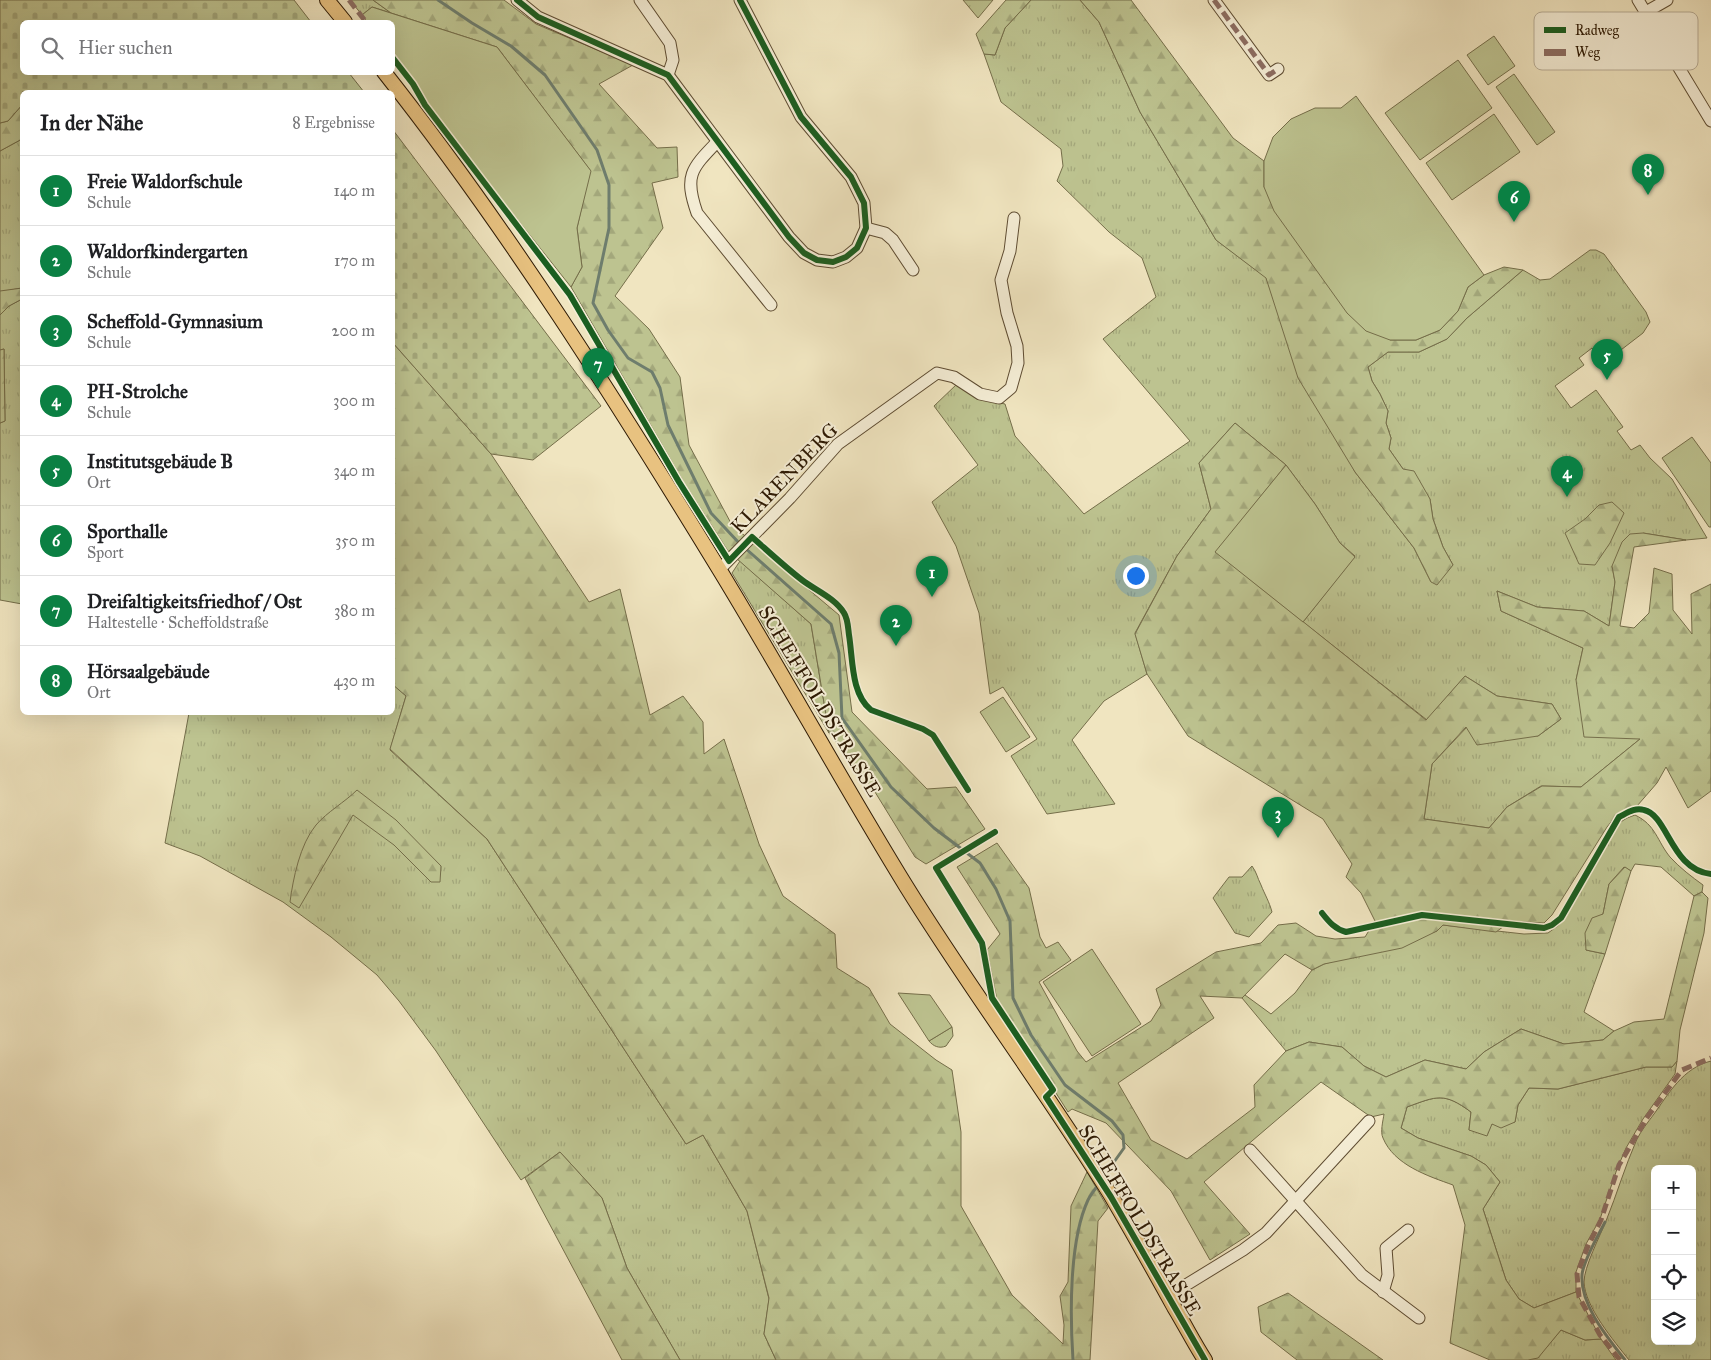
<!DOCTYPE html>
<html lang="de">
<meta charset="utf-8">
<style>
:root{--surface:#fff;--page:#f6f6f6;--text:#202124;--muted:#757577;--line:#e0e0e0;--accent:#0b8043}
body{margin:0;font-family:"IM FELL Great Primer",serif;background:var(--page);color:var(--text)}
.controls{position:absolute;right:15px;bottom:15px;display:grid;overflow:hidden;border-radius:8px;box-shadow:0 5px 20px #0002}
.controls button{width:45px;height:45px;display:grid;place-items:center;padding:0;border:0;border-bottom:1px solid var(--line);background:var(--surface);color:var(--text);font:25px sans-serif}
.you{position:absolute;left:1135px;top:575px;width:18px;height:18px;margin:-12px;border:4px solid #fff;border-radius:50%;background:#1a73e8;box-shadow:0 0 0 8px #1a73e833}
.badge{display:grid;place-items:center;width:32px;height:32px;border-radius:50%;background:var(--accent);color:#fff;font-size:16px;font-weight:700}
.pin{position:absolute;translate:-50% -41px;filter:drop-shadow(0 1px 2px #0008)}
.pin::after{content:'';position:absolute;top:26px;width:18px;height:15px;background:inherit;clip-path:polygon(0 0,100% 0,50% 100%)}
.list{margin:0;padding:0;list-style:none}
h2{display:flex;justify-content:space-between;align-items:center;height:65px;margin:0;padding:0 20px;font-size:21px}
h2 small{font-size:16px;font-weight:400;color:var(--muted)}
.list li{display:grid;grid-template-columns:32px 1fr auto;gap:15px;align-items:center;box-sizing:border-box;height:70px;padding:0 20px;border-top:1px solid var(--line)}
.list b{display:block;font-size:19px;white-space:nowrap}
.list p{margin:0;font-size:16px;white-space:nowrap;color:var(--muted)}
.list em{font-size:16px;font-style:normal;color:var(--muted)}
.icon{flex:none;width:28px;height:28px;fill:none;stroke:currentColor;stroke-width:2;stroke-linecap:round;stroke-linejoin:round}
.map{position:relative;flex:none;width:1711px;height:1360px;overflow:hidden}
.search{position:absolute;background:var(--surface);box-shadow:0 5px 20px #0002;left:20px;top:20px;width:375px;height:55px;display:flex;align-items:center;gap:12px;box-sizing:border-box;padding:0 18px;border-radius:8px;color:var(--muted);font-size:19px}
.panel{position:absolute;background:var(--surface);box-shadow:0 5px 20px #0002;left:20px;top:90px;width:375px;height:625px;border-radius:8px}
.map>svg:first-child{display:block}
.grass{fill:url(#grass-tufts);stroke:#756e4a;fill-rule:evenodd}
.forest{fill:url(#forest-firs);stroke:#756e4a}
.cemetery{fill:url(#cemetery-stones);stroke:#756e4a}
.green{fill:#bdc390;stroke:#756e4a}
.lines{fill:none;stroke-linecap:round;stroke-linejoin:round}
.stream{stroke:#6e7d6d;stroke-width:3}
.minor-casing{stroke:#5e4c32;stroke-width:13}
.major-casing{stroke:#2d1903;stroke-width:16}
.minor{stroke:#f5eed6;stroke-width:11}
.major{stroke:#e8c280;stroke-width:14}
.quiet{stroke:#8d6e63;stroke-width:5;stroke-dasharray:10 5;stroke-linecap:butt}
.cycleway-casing{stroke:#f5eed6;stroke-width:9}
.cycleway{stroke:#1b5e20;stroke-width:6}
.labels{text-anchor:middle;stroke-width:4;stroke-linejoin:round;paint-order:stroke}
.street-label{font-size:20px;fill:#2d1903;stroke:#f5eed6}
.key{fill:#f5eed6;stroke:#b9ae97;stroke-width:1}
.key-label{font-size:14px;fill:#2d1903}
</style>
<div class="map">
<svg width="1711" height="1360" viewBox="0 0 1711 1360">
<defs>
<pattern id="grass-tufts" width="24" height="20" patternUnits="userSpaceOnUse" patternTransform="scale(1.25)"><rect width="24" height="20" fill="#bdc390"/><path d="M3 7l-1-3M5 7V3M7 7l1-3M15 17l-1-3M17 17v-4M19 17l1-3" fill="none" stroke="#a3a77b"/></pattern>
<pattern id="forest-firs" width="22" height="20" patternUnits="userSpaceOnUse" patternTransform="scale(1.25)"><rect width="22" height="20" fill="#bdc390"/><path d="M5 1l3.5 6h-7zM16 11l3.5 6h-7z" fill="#a3a77b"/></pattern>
<pattern id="cemetery-stones" width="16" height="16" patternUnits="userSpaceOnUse" patternTransform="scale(1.25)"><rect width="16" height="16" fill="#bdc390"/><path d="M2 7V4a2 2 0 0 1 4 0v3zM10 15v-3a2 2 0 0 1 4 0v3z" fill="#a3a77b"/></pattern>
</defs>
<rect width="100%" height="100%" fill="#f0e5c0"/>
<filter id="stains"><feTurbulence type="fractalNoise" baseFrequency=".004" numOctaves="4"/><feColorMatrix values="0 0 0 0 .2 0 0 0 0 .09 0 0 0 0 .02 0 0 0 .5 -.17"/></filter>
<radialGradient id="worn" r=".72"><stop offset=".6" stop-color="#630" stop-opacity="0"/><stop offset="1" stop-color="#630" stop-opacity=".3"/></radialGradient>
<g class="grass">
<polygon points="350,0 373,0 391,13 372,7 362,15"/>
<polygon points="963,0 993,0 978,18"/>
<polygon points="1031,0 1080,0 1099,22 1140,112 1216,240 1266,277 1279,315 1355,472 1414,548 1431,582 1453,565 1443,547 1433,519 1430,499 1403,469 1389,449 1391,438 1386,423 1388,411 1380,394 1372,381 1368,367 1388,352 1419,352 1447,339 1467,318 1523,270 1540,280 1550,279 1590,250 1596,250 1604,254 1646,312 1650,322 1643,333 1604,363 1592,348 1579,358 1584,365 1555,386 1571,408 1596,390 1623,427 1617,431 1631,450 1640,445 1650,458 1672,479 1707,538 1686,540 1643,533 1612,566 1615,582 1609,626 1584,611 1537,607 1497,591 1501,611 1583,648 1576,680 1640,739 1581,787 1541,786 1507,807 1489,828 1424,819 1432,764 1467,727 1538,736 1561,719 1552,704 1497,696 1465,676 1427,720 1303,622 1355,556 1340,543 1315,504 1286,465 1235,423 1199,463 1211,509 1177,556 1135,633 1147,674 1104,701 1072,740 1115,804 1047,814 1011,756 1037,739 1003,687 990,694 979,613 956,546 932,502 978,465 934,406 957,384 978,398 1005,404 1015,436 1084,514 1190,441 1103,339 1156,297 1142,258 1109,232 1057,181 1063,166 1061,149 1001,102 984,54 995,55 1005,28"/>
<polygon points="22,139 22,288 0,292 0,151"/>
<polygon points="22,299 22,604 0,600 0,423 5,421 4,349 0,350 0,315 9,306"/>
<polygon points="740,561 811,624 829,733 732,573"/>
<polygon points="393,684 406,696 390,750 487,839 686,1144 703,1135 747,1211 769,1299 764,1334 776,1360 680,1360 627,1268 602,1198 560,1152 521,1180 436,1051 399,1001 377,975 331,937 283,902 200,856 165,843 189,713 392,712"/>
<path d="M1635,815C1656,825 1657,841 1670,857C1680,868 1692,877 1703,885L1702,892L1694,896L1661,867L1635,864L1631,871L1624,867L1609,884L1603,914L1586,950L1605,954L1584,1012L1614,1031L1603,1040L1564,1044L1521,1029L1484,1052L1466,1069L1425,1060L1386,1077L1364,1066L1342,1047L1309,1042L1286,1051L1242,998L1245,995L1271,1014L1295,993L1312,970L1324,964L1437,931L1443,925L1524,934L1548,933L1559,925L1619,823L1627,818Z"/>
<path d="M1252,866C1257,873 1257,877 1261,885C1265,895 1269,901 1272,912L1249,937L1235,933L1213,898L1229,877H1242Z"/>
<path d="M952,1027L953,1036L946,1046C939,1049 933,1046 929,1041Z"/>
<path d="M1677,1061L1675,1074L1643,1119L1626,1148L1617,1169L1600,1219L1586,1244L1576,1272V1292L1534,1308L1519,1299L1506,1280L1483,1209L1500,1182L1486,1165L1471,1156L1418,1138L1401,1128L1407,1107C1437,1096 1444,1092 1471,1112L1469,1130L1492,1124L1515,1122L1518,1105L1529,1088L1558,1089L1646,1067H1672Z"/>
<path d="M1711,1061V1360H1629C1614,1341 1585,1307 1584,1282C1584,1267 1600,1236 1606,1221C1617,1194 1625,1166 1637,1139C1641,1131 1648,1122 1654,1114C1669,1093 1683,1068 1711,1061ZM1655,1169H1692V1341H1655Z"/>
<polygon points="1561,1330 1585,1340 1601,1339 1616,1360 1528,1360 1538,1357"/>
</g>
<g class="forest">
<polygon points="373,0 504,0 536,24 633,65 599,84 657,148 677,147 678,177 652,183 663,228 615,296 649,329 680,377 689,445 732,525 839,615 852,712 927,789 956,787 985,829 926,864 915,857 875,792 829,733 811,624 728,551 683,481 571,287 582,267 577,228 590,170 497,47 391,13"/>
<polygon points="1006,0 1031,0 1005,28 995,55 984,54 976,34"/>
<polygon points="1080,0 1131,0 1233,138 1264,161 1264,187 1390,340 1416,340 1440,330 1458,311 1468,287 1484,275 1504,267 1523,270 1467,318 1447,339 1419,352 1388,352 1368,367 1372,381 1380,394 1388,411 1386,423 1391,438 1389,449 1403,469 1414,471 1430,499 1433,519 1443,547 1453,565 1437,585 1431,582 1414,548 1355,472 1298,378 1266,278 1216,240 1140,112 1099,22"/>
<polygon points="22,105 22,139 0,151 0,123 8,121"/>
<polygon points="22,288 22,299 9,306 0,315 0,291"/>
<polygon points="393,343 491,454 589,602 620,589 650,715 683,696 703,722 704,754 724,739 759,844 783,896 835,934 837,968 869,988 890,1024 936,1060 952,1070 961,1132 961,1206 1012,1295 1063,1344 1064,1325 1060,1296 1068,1282 1071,1206 1087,1172 1108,1208 1098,1221 1090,1360 776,1360 764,1334 769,1298 747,1211 703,1135 686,1144 487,839 390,749 406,696 392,684"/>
<polygon points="4,349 5,421 0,423 0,350"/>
<path d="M1235,423L1286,465L1216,552L1426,720L1465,676L1497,696L1552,704L1561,719L1538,736L1477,745L1466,727L1432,764L1424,819L1489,828L1507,807L1542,786L1581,787L1640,739L1584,737L1576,680L1583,648L1501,611L1497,591L1537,607L1584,611L1609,626L1615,582L1612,566L1622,542L1630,534L1643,533L1686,540L1634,547L1620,626L1634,628L1649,613L1654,568L1672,574L1673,610L1692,634L1691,594L1711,584V791L1688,808L1666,767L1657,783L1637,806L1615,817L1607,827L1552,915L1544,923L1511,921L1496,932L1443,925L1437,931L1402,948L1324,964L1312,970L1285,954L1242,998L1200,996L1214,1018L1118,1083L1151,1140L1187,1159L1255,1107L1254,1085L1286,1051L1309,1042L1342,1047L1364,1066L1386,1077L1425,1060L1466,1069L1484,1052L1521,1029L1564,1044L1603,1040L1614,1031L1634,1022L1664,1019L1694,896L1702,892L1708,898L1704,933L1680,1030L1677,1061L1672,1067H1646L1558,1089L1529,1088L1518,1105L1515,1122L1501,1128L1492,1124L1487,1136L1469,1130L1471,1112C1444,1092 1437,1096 1407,1107L1401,1128L1418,1138L1471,1156L1486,1165L1500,1182L1483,1209L1506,1280L1519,1299L1534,1308L1576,1292L1601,1339L1585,1340L1561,1330L1538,1358L1528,1360H1490L1450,1343L1465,1225L1453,1185C1428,1176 1394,1165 1383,1138C1380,1132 1383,1121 1384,1114L1371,1117L1321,1082L1204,1182L1250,1234L1210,1260L1171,1191L1106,1123L1072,1109L1068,1112L997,1000L987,950L1000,934L957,867L997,843L1029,888L1040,937L1046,948L1058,942L1071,960L1039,982L1077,1051L1086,1062L1151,1021L1161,1005L1156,989L1216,952L1261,943L1278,925L1296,923L1316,936L1335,939L1365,937L1375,921L1361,893L1346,877L1352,864L1323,819L1188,736L1147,674L1135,634L1177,556L1211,509L1199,463Z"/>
<polygon points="1612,502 1624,513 1610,543 1595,565 1579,564 1565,533 1585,519 1599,505"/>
<path d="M357,790L396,820L441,866L440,882H431L394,845L353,815L299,908L290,902C293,879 300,844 316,825C327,812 345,802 357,790Z"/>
<polygon points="1625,867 1631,871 1605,954 1586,950 1585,933 1592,918 1603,914 1609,884"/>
<polygon points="560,1152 602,1198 627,1268 680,1360 622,1360 525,1178"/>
<polygon points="1288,1293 1383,1360 1297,1360 1261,1332 1258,1307"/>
</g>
<g class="cemetery">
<polygon points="0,0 294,0 311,22 22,22 22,72 349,73 364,92 22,92 22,105 8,121 0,123"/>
<polygon points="393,130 601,406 533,460 491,454 393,343"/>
</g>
<g class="green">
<polygon points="372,7 497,47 591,171 577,228 582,267 571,287 429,108 393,57 392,22 367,22 362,15"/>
<polygon points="1494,36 1515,66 1488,85 1467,55"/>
<polygon points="1458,60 1492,108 1420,160 1385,113"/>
<polygon points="1514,74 1555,132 1537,145 1496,87"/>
<polygon points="1356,96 1484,275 1468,287 1458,311 1440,330 1416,340 1390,340 1366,331 1347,313 1274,211 1264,187 1264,161 1273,137 1291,119 1315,108 1341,108"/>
<polygon points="1494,114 1520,152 1452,200 1426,163"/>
<polygon points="1692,437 1711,463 1711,527 1709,527 1662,458"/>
<polygon points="1286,465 1315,504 1340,543 1355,557 1303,622 1215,552"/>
<polygon points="1003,697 1030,737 1006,752 980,712"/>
<polygon points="1092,949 1141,1024 1092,1056 1043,982"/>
<polygon points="898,993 930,995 952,1027 929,1041"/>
</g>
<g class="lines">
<g class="stream">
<polyline points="438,0 472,23 511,46 545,75 597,150 609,185 609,228 593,303 608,330 628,358 652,372 660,388 668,425 711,513 740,544"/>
<polyline points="745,548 831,624 839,653 842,718 891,787 934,828 980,863 996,889 1010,921 1013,998 1031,1035 1065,1085 1112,1121 1123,1135 1124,1148 1104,1176"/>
<path d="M1605,1222C1598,1236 1583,1261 1582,1275C1580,1305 1608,1338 1625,1360"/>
<path d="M1073,1360C1070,1315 1069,1241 1088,1200C1091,1194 1095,1189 1099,1184"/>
</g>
<defs>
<g id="minor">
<polyline points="517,0 538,17 668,75 789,237 804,253 817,260 833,262 846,257 857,248 866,228 864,203 851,177 801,117 740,0"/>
<polyline points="640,0 670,43 673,60 668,75"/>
<polyline points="1214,0 1269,75 1278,69"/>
<polyline points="1638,0 1711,121"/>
<polyline points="1646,12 1667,0"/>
<path d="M717,142C691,169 684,176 697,213L771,305"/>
<polyline points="866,228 885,233 893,240 913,270"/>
<polyline points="719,570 790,498 838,444 937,373 954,377 980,394 999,398 1011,388 1018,363 1017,346 1007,313 1001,280 1010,251 1014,218"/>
<polyline points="1250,1150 1362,1275 1419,1318"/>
<polyline points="1383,1292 1388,1275 1386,1248 1408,1230"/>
<polyline points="1168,1296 1243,1250 1266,1233 1369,1121"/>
</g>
<g id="major">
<polyline points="327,0 345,22"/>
<path d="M384,72C508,229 615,399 719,569C783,674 842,782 906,886C971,991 1045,1089 1110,1194C1132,1231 1153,1269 1174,1307C1185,1325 1194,1343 1205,1360"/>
</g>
</defs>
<use href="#minor" class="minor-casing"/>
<use href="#major" class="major-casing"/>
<use href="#minor" class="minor"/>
<use href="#major" class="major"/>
<g class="quiet">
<polyline points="349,0 366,22"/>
<polyline points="1214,0 1269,75 1278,69"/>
<polyline points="1620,1360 1600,1335 1579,1297 1577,1274 1588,1246 1601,1220 1619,1165 1648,1116 1682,1070 1711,1058"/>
</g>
<defs>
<g id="cycleway">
<polyline points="517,0 538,17 668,75 789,237 804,253 817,260 833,262 846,257 857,248 866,228 864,203 851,177 801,117 740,0"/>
<path d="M392,57L413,84L425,105L570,295L679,482L729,561L752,537C769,552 785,567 802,580C815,590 835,598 844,613C848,619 848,628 849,635C853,660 851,694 871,710L923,729L933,735L968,790"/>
<polyline points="995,832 936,868 982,943 992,998 1053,1090 1046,1097 1111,1197 1205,1360"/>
<path d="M1322,913C1329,922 1335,929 1346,932L1422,915L1544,928L1552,925L1561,918L1619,817C1627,813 1635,807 1644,810C1668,815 1671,870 1711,874"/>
</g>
</defs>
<use href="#cycleway" class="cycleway-casing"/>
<use href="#cycleway" class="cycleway"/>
</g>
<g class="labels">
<g class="street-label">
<text transform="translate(784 478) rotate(-46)" y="7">KLARENBERG</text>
<text transform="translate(820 701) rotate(59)" y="7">SCHEFFOLDSTRASSE</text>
<text transform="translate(1140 1220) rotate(59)" y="7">SCHEFFOLDSTRASSE</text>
</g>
</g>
<rect x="1534" y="12" width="164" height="58" rx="8" class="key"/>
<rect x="1544" y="27" width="22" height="6" fill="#1b5e20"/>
<rect x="1544" y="49" width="22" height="7" fill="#8d6e63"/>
<g class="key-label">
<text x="1575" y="35">Radweg</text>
<text x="1575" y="57">Weg</text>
</g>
<rect width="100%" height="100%" filter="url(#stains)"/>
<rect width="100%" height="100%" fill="url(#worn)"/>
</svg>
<div class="controls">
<button>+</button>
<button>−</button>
<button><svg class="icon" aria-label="locate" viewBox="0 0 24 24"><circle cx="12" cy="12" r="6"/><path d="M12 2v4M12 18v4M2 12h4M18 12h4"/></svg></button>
<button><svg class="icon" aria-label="layers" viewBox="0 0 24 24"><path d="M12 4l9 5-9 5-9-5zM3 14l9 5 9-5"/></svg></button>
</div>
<div class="you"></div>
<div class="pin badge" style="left:932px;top:597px">1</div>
<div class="pin badge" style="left:896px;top:646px">2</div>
<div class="pin badge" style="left:1278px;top:838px">3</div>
<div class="pin badge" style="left:1567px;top:497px">4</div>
<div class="pin badge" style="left:1607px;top:380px">5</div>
<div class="pin badge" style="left:1514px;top:222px">6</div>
<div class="pin badge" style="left:598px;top:389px">7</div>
<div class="pin badge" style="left:1648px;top:195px">8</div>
<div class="search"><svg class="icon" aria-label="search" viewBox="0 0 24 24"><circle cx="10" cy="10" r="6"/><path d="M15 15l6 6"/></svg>Hier suchen</div>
<section class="panel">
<h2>In der Nähe<small>8 Ergebnisse</small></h2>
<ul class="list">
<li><span class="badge">1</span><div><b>Freie Waldorfschule</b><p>Schule</p></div><em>140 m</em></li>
<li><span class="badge">2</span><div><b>Waldorfkindergarten</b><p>Schule</p></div><em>170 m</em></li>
<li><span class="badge">3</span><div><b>Scheffold-Gymnasium</b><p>Schule</p></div><em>200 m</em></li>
<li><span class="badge">4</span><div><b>PH-Strolche</b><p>Schule</p></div><em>300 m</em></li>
<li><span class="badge">5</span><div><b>Institutsgebäude B</b><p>Ort</p></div><em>340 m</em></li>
<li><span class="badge">6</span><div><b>Sporthalle</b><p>Sport</p></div><em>350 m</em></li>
<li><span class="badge">7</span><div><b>Dreifaltigkeitsfriedhof / Ost</b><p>Haltestelle · Scheffoldstraße</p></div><em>380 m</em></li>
<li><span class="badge">8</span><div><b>Hörsaalgebäude</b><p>Ort</p></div><em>430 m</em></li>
</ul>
</section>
</div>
